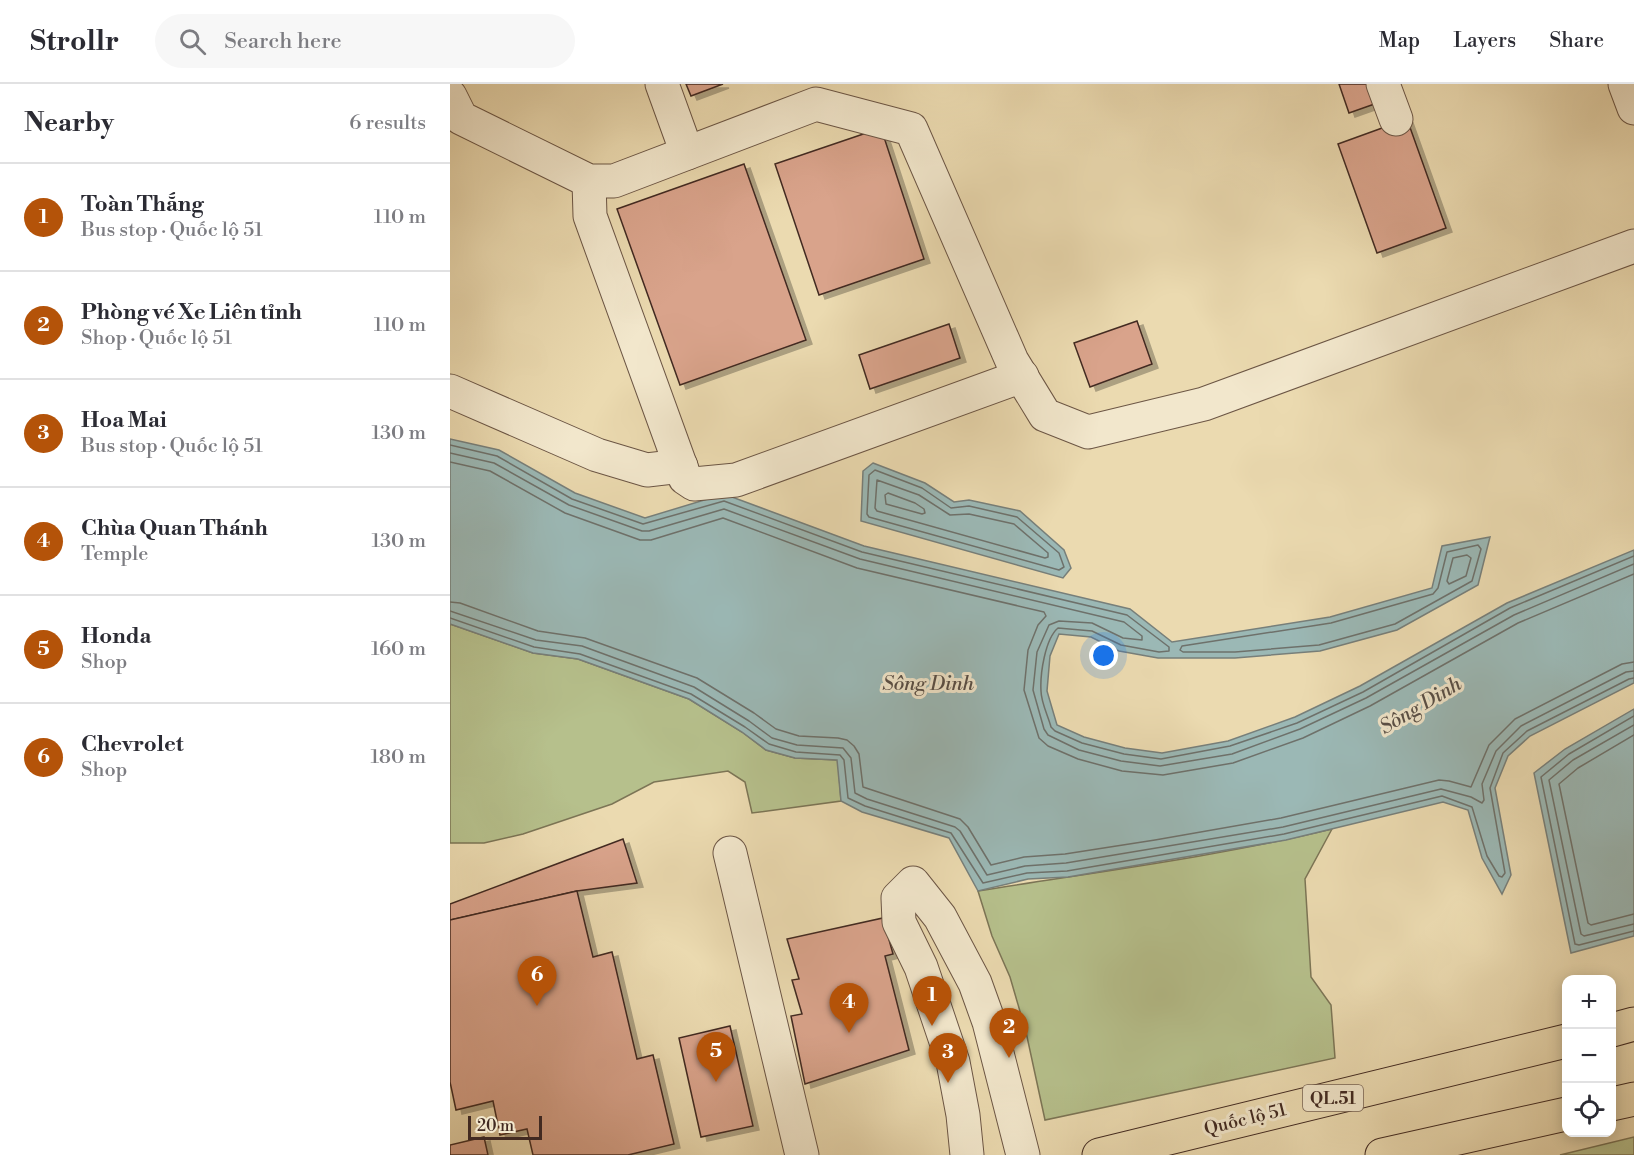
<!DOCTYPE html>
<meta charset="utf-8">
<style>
:root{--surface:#fff;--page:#f7f7f7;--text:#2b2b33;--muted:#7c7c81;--line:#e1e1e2;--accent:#b45309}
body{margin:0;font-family:"Libre Bodoni",serif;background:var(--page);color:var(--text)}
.controls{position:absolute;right:18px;bottom:18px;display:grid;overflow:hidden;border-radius:12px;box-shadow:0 3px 15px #0003}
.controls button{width:54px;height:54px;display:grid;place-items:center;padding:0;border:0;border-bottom:2px solid var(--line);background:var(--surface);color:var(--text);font:30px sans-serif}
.scale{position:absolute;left:18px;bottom:15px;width:74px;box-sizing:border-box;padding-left:6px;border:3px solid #422a21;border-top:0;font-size:16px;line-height:21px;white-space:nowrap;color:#422a21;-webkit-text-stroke:4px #f2e7cc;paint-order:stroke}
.you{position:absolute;left:654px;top:572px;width:21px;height:21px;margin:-15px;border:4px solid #fff;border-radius:50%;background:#1a73e8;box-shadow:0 0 0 9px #1a73e833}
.badge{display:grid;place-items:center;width:39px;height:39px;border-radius:50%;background:var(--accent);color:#fff;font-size:20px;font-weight:700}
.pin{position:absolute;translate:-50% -50px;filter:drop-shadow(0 2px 3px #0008)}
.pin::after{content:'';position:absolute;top:32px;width:21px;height:18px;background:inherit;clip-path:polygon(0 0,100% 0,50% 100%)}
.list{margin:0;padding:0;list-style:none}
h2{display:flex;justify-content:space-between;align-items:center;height:78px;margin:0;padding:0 24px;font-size:26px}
h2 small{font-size:20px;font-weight:400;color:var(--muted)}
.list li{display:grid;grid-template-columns:39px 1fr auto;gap:18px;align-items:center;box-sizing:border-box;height:108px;padding:0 24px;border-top:2px solid var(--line)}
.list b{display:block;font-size:22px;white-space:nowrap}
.list p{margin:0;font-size:20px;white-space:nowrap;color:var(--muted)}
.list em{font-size:20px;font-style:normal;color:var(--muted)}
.icon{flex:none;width:33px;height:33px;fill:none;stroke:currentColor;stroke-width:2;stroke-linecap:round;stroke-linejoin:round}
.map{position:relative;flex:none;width:1184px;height:1071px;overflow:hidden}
header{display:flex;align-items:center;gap:36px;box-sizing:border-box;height:84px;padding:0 30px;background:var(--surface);border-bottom:2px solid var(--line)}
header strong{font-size:28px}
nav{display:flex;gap:33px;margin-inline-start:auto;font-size:21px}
.search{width:420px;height:54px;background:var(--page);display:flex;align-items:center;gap:15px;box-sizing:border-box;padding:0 21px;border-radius:33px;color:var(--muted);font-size:22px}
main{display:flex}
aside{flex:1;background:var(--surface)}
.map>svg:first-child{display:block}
.green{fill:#b6c08c;stroke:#7c7556;stroke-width:1.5}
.water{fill:#9bb8b5;stroke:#777f7a;stroke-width:1.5}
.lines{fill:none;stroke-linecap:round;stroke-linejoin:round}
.shore{stroke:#6e716b;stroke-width:1.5}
.building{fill:#d9a38b;stroke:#422a21;stroke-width:1.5;filter:url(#shadow)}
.minor-casing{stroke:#6c5645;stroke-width:35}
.highway-casing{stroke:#422a21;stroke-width:35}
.minor{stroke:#f2e7cc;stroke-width:33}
.highway{stroke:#ebdab0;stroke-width:33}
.labels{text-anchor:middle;stroke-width:6;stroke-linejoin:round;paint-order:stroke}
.shield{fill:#f2e7cc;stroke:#776354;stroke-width:1.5}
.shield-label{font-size:16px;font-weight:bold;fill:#422a21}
.street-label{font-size:18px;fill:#422a21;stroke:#f2e7cc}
.water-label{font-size:20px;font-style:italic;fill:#584e46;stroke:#f2e7cc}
</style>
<header>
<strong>Strollr</strong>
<div class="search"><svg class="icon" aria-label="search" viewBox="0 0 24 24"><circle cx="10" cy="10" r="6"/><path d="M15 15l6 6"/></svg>Search here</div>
<nav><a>Map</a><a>Layers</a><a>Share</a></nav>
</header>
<main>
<aside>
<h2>Nearby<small>6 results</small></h2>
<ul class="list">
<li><span class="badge">1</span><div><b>Toàn Thắng</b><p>Bus stop · Quốc lộ 51</p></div><em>110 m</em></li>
<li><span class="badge">2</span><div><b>Phòng vé Xe Liên tỉnh</b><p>Shop · Quốc lộ 51</p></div><em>110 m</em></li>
<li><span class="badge">3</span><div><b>Hoa Mai</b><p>Bus stop · Quốc lộ 51</p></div><em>130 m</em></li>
<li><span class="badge">4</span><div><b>Chùa Quan Thánh</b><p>Temple</p></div><em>130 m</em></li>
<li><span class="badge">5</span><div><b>Honda</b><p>Shop</p></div><em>160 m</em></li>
<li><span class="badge">6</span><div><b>Chevrolet</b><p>Shop</p></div><em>180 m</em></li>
</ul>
</aside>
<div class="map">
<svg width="1184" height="1071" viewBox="0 0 1184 1071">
<defs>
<filter id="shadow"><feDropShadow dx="6" dy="4" stdDeviation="0" flood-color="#0004"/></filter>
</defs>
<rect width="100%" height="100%" fill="#ebdab0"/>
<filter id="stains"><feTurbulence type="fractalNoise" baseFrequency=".00333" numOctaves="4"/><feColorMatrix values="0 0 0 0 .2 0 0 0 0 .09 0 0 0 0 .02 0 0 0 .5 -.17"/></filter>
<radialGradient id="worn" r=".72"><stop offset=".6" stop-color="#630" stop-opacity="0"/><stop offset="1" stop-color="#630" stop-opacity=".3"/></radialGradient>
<g class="green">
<polygon points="0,540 83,569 128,575 239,615 292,648 316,666 345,674 388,676 391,717 302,729 295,698 278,687 204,698 162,720 73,750 34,759 0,759"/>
<path d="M882,745L855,795L861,893L881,921L885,974L595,1036L576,948L560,893L542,852L528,807C646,788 766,773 882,745Z"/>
<polygon points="1184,1053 1184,1071 1110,1071"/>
</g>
<g class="water">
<polygon points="0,355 49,366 125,409 195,434 274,410 414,462 680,525 722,558 880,533 982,504 992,462 1040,453 1028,501 947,546 870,567 785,574 708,574 669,567 641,553 609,550 600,572 597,607 607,641 634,653 675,664 712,669 778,657 845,633 910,602 1057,519 1184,466 1184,599 1080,652 1058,672 1045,704 1061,791 1052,810 1032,774 1018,726 993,718 836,756 618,793 578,795 528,807 499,754 412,728 391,717 387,676 345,674 316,666 292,648 239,615 128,575 83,569 0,540"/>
<polygon points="423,379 475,399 504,418 519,416 570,427 614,466 621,484 613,494 411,437 413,387"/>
<polygon points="1184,625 1184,852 1121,869 1084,689 1115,665"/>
</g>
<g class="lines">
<g class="shore">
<path d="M0,361L47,372L122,415L193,440L274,417L412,468L677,531L719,563V567L709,568L671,561L642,547L608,544C595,555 590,590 591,607C591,618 598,632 601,643L605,647L632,659L674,670L711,675L780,662L847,639L913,608L1060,524L1184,472"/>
<polyline points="0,369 44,379 119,421 192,447 199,447 274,425 410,475 674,538 692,552 692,556 673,554 642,539 609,537 599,541 587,568 583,606 594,645 598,651 629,666 671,677 710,682 782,670 850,645 916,614 1064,531 1184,480"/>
<polyline points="0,378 40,387 115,429 190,456 201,456 273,434 407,484 594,528 596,532 588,541 578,566 574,606 589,654 598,662 628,675 672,687 713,691 783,679 853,654 920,622 1068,539 1184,490"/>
<polygon points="425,386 472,404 501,424 519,422 567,433 609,469 614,483 609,486 419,433 417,430 419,391"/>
<polygon points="427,396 469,411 500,431 519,430 564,440 598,469 598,473 595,474 427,427 425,424"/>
<polygon points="438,409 465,419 474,425 475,429 472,430 436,420 435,411"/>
<polygon points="1028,461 1031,465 1022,497 945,540 869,561 785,568 733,568 730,566 732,562 881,539 983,510 988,504 997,468"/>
<polygon points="1017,471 1021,474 1016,492 999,500 997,497 1003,474"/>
<polyline points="0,518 10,519 88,547 135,554 247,594 304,629 326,645 349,652 388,654 397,656 404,662 409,670 413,703 510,735 518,743 541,781 574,773 615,770 705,756 831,734 989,696 999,697 1021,703 1039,661 1065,635 1172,580 1184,578"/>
<polyline points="0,527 86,556 132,562 244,603 299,637 322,654 347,661 393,664 401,674 405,709 417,715 505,743 510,747 537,791 575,782 616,779 833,743 991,705 1021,713 1032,719 1034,716 1032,700 1046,667 1071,642 1176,588 1184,587"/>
<polyline points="0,534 84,563 130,570 241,610 295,643 319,660 346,668 390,671 394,676 398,714 415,722 501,749 533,799 577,789 617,787 834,750 992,712 1022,723 1037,772 1049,792 1052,793 1055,789 1040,704 1053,669 1077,647 1179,595 1184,594"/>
<polyline points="1184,632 1119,670 1091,693 1125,860 1129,861 1184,847"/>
<polyline points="1184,641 1123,676 1099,696 1131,850 1134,852 1184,840"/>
<polyline points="1184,651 1128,684 1109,700 1138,839 1141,841 1184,830"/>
</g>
</g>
<g class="building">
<polygon points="236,0 273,0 241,12"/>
<polygon points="889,0 927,0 933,17 899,29"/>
<polygon points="957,35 996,144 927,169 888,60"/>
<polygon points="431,44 474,175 369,211 325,80"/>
<polygon points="294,80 356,256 230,301 167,125"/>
<polygon points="687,237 702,280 640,303 624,259"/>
<polygon points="499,240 510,274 420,305 409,271"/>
<polygon points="173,755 187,799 127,807 0,836 0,820"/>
<polygon points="127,807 143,873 162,868 187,975 203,971 224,1060 178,1071 83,1071 77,1045 50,1051 43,1017 6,1026 0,998 0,836"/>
<polygon points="433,834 443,870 435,872 459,966 355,1000 341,932 352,930 342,896 349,895 337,855"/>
<polygon points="280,942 303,1042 251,1053 229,954"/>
<polygon points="34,1053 38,1071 0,1071 0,1061"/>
</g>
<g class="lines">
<defs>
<g id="minor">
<polyline points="212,0 237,69"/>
<polyline points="933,0 946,35"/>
<polyline points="1175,0 1184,24"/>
<polyline points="0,12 11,34 139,97 164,97 366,20 461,45 562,277 595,331 638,348 754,320 1184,162"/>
<polyline points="139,97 140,132 235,394 244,400 286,396 572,292"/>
<polyline points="0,307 147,371 197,386 231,382"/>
<polyline points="280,769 352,1071"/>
<polyline points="517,1071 513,1031 503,978 471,883 449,838 448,814 463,799 490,833 525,899 539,938 573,1071"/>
</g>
<g id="highway">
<polyline points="1162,946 1184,940"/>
<polyline points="1162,1020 1184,1015"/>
<polyline points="649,1071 1116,957"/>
<polyline points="932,1071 1116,1030"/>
</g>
</defs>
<use href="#minor" class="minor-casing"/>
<use href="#highway" class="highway-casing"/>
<use href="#minor" class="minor"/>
<use href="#highway" class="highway"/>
</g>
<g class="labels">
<rect class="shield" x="853" y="1001" width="60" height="26" rx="4.5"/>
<g class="shield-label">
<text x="883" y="1020">QL.51</text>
</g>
<g class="street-label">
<text transform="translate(795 1035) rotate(-14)" y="6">Quốc lộ 51</text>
</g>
<g class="water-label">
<text x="478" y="606">Sông Dinh</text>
<text transform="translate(970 621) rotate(-31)" y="7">Sông Dinh</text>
</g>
</g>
<rect width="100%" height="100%" filter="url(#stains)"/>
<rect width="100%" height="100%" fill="url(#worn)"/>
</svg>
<div class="controls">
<button>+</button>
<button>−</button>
<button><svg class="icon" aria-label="locate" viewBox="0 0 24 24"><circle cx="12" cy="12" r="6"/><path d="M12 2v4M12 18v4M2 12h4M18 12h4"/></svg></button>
</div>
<div class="scale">20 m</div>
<div class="you"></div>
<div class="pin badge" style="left:482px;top:942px">1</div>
<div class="pin badge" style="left:559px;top:974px">2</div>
<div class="pin badge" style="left:498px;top:999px">3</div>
<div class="pin badge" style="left:399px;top:949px">4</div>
<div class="pin badge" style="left:266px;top:998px">5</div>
<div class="pin badge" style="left:87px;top:922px">6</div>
</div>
</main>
